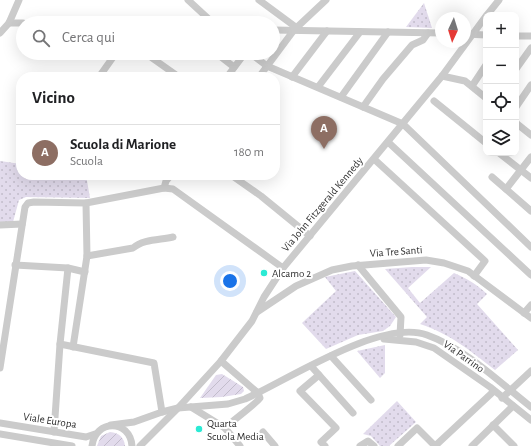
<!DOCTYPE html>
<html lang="it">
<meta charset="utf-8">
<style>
:root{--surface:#fff;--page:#f6f6f6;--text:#202124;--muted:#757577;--line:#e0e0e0;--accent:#247b73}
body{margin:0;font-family:"Alegreya Sans",sans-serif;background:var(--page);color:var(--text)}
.controls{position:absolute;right:12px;top:12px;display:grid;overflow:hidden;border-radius:8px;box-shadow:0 4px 16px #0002}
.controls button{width:36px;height:36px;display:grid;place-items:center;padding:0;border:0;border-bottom:1px solid var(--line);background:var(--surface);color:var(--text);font:20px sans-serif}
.compass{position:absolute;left:435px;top:12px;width:36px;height:36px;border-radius:50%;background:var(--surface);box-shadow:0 4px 16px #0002;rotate:184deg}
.you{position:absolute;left:230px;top:281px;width:14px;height:14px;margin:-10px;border:3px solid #fff;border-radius:50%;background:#1a73e8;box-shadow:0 0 0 6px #1a73e833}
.badge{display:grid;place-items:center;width:26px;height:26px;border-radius:50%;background:var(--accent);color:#fff;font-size:13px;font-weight:700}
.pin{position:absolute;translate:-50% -33px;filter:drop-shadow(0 1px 2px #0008)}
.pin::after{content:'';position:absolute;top:21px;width:14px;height:12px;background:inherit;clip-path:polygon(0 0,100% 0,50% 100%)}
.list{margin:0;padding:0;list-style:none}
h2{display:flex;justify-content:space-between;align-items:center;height:52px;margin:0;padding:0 16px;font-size:17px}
h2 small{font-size:13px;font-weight:400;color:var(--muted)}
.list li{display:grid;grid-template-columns:26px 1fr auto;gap:12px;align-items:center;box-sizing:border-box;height:56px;padding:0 16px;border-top:1px solid var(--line)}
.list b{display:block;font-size:15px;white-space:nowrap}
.list p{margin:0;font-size:13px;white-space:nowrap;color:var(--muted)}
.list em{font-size:13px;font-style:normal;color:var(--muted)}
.icon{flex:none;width:22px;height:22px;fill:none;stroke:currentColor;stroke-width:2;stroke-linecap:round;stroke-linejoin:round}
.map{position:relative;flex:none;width:531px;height:446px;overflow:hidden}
.search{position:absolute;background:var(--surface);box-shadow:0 4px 16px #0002;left:16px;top:16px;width:264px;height:44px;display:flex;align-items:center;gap:10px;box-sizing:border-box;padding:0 14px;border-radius:22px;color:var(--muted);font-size:15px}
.panel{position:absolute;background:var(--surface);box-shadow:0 4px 16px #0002;left:16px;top:72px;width:264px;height:108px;border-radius:16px}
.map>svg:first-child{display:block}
.grass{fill:url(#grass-dots)}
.garden{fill:url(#garden-furrows)}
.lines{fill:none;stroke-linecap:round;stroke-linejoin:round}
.minor{stroke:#cbcbcb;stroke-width:7}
.poi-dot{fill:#2aead4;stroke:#fff;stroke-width:1.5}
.labels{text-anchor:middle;stroke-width:4;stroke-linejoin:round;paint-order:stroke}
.street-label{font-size:11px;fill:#2e2e2e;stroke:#fff}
.poi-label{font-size:11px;fill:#2e2e2e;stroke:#fff;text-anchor:start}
</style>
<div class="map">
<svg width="531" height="446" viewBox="0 0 531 446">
<defs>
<pattern id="grass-dots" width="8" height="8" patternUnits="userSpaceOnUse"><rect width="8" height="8" fill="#e2dbec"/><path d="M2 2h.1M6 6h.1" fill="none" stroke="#c2bccb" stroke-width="1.8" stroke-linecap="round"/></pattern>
<pattern id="garden-furrows" width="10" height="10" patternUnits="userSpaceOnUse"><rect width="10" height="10" fill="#e2dbec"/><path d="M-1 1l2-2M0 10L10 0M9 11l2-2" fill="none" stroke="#c2bccb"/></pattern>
</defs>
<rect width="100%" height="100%" fill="#fff"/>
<g class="grass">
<polygon points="424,3 432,28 406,27"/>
<polygon points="0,161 21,164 21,175 86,175 90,198 26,197 19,200 13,222 0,222"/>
<path d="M412,267H431L408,288L420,303L454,273C466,278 478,285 487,294L477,304L518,350L495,370C469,350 452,335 420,324L427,317L385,269Z"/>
<polygon points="355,271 396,317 390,326 383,331 358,335 326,349 302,323 336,291 325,277"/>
<polygon points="385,345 385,373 380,378 357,351"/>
<polygon points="397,401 416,422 389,446 380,446 371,436 363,434"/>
</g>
<g class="garden">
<polygon points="222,374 243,387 244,391 241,394 222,397 200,398 216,375"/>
<path d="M110,432C119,433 124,437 125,446H97L101,436Z"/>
</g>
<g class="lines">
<g class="minor">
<polyline points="188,0 213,23"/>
<polyline points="259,0 297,28"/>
<polyline points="487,15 499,0"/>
<polyline points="9,23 23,23"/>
<polyline points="273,30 441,33"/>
<polyline points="0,33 9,23 19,0"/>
<polyline points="465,34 486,35"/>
<polyline points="516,36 531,36"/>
<polyline points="145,53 179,77"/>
<polyline points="216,53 234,67"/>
<polyline points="250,53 267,66 403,124 531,247"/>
<polyline points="516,69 531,48"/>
<polyline points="442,76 465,81 486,98"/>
<polyline points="99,77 116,53"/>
<polyline points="227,77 245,53"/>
<polyline points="259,77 294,30 326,0"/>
<polyline points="292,77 327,31"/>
<polyline points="472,86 486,65"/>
<polyline points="318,87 360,32"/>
<polyline points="341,97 388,32"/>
<polyline points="434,101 486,143"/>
<polyline points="363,107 383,79 412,45 423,40 428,33"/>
<polyline points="516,107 531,85"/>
<polyline points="516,123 531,135"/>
<polyline points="388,142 531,275"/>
<polyline points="499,153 531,178"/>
<polyline points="374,159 485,261 474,276"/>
<polyline points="231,175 261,196 310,236"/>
<polyline points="492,177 531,211"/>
<polyline points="164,188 173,189 283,268"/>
<polyline points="506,189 531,157"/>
<polyline points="0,225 22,224"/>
<path d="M87,256L133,248C143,239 160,240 173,237"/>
<polyline points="15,265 68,268 85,272"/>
<polyline points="358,265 401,317 400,335"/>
<polyline points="257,312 296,286 332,270 352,266 426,260 444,263 468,271 531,318"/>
<polyline points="524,313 531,305"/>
<polyline points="384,339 416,342 434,348 490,387 531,420"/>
<polyline points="60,344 154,363 162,412"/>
<polyline points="73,347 87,256 86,203 164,188 166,181 171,175"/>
<polyline points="331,356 371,400"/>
<path d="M221,361L258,393L260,398C258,402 231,422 225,428"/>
<polyline points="311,366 353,413"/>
<polyline points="0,368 25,207 28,203 34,202 86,203"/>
<polyline points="319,375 300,391 336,428 321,442 325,446"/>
<polyline points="502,398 531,371"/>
<polyline points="191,407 225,428 240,446"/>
<polyline points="0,423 86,437 95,434"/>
<path d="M111,425L134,422L162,412L178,408L228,404L245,399C288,380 381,318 427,335C466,349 499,382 531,407"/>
<polyline points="493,425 514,446"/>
<polyline points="54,432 60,344 68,268"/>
<polyline points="263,432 275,446"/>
<polyline points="0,434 72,446"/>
<path d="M92,446C95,419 130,419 132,446"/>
<polyline points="140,446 178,408 221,361 252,321 264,297 283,268 442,76 486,16"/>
<polyline points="360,446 368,441 374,446"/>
<polyline points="398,446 417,428 435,446"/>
<polyline points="435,446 494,391"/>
<polyline points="472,446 513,406"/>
</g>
</g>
<g class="poi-dot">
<circle cx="264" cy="273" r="4"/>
<circle cx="199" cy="429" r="4"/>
</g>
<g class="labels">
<g class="street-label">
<text transform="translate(322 204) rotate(-50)" y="4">Via John Fitzgerald Kennedy</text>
<text transform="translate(396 251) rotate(-4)" y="4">Via Tre Santi</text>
<text transform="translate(464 356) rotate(35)" y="4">Via Parrino</text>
<text transform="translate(50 420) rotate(9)" y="4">Viale Europa</text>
</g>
<g class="poi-label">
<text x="272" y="277">Alcamo 2</text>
<text x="207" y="427">Quarta<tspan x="207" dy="13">Scuola Media</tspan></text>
</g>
</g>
</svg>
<div class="controls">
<button>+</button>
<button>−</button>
<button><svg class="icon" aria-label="locate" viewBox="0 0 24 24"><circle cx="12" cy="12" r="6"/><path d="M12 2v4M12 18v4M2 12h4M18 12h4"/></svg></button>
<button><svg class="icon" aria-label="layers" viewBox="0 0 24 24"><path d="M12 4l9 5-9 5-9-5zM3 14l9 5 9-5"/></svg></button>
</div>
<svg class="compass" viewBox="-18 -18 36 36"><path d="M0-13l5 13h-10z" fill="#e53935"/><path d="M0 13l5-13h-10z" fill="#757577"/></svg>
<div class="you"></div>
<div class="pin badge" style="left:324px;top:149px;background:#8d6e63">A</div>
<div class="search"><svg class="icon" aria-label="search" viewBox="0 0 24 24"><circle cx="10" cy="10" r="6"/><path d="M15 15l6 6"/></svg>Cerca qui</div>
<section class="panel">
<h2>Vicino<small></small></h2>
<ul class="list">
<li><span class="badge" style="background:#8d6e63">A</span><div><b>Scuola di Marione</b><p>Scuola</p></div><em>180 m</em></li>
</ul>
</section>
</div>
